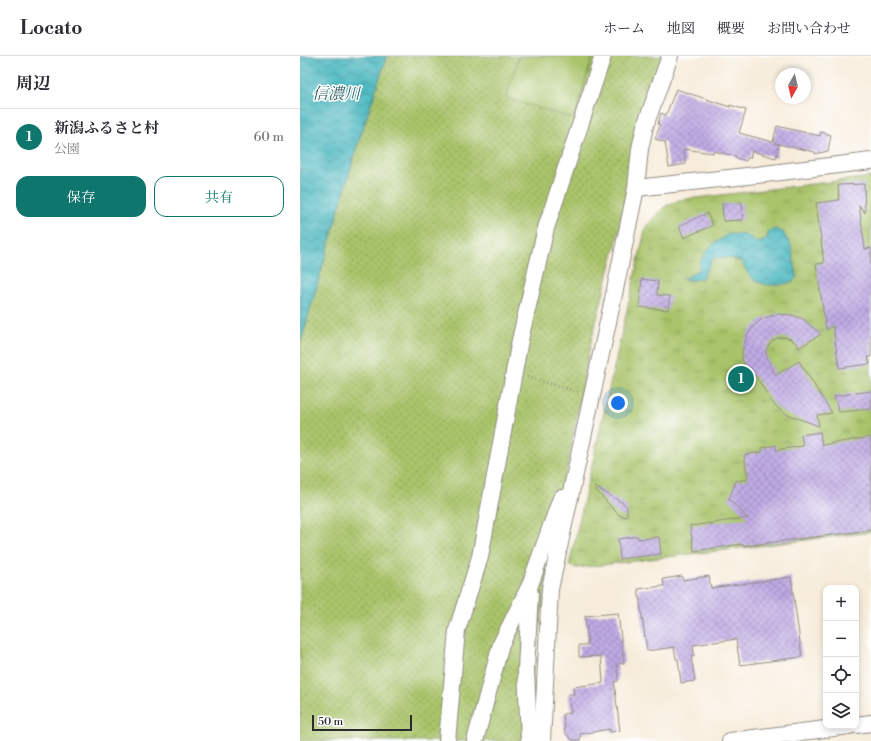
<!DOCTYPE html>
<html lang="ja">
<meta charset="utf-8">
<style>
:root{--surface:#fff;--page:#f2f2f3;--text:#2b2b33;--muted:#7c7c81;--line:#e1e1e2;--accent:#0f766e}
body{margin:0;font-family:"Libre Bodoni","Noto Serif JP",serif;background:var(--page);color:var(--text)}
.controls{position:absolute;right:12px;bottom:12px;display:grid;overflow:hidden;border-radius:8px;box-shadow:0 2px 6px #0003}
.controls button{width:36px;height:36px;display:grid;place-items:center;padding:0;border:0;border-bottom:1px solid var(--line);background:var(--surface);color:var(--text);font:20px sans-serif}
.compass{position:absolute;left:475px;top:12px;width:36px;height:36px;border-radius:50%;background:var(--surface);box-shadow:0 2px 6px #0003;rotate:188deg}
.scale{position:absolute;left:12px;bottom:10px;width:100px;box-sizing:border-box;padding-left:4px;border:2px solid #2b2b2b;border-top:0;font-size:11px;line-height:14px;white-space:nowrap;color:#2b2b2b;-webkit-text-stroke:3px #fff;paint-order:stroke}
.you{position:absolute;left:318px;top:347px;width:14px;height:14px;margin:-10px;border:3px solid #fff;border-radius:50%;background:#1a73e8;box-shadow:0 0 0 6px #1a73e833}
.badge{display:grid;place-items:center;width:26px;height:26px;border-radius:50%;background:var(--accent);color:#fff;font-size:13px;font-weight:700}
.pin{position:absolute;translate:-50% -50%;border:2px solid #fff;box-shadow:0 1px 4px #0006}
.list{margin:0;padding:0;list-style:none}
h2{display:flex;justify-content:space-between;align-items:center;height:52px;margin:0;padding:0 16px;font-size:17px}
h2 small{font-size:13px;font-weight:400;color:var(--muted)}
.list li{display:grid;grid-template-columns:26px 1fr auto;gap:12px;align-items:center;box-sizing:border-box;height:56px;padding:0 16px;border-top:1px solid var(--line)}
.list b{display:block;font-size:15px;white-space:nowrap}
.list p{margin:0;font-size:13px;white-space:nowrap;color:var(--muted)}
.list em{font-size:13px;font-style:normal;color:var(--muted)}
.actions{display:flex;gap:8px;padding:12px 16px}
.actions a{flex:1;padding:9px 0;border:1px solid var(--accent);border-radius:12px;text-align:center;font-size:14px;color:var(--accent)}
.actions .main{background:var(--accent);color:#fff}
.icon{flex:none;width:22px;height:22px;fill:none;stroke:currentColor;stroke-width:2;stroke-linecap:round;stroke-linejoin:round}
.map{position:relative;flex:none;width:571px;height:685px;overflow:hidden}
header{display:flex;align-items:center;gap:24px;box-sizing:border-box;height:56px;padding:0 20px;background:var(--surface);border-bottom:1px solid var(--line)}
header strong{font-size:19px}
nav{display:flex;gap:22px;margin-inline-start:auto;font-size:14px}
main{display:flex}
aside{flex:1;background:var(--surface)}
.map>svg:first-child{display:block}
.grass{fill:url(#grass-dots);stroke:#6a774a}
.park{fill:url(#park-tufts);stroke:#6a774a}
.garden{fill:#a8c369;stroke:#6a774a}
.water{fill:url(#water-waves);stroke:#3a7175}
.building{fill:url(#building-cross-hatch)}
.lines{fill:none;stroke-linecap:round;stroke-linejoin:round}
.minor-casing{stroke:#918c82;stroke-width:18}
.path{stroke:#918c82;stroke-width:2.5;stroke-dasharray:1 3;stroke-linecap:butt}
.minor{stroke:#fff;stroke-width:16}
.labels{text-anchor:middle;stroke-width:3;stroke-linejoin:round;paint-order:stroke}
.water-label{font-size:16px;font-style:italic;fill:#376366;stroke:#fff}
</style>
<header>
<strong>Locato</strong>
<nav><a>ホーム</a><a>地図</a><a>概要</a><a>お問い合わせ</a></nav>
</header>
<main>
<aside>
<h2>周辺<small></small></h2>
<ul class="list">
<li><span class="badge">1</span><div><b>新潟ふるさと村</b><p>公園</p></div><em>60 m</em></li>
</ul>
<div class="actions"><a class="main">保存</a><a>共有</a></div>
</aside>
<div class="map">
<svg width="571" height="685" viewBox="0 0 571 685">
<defs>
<pattern id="grass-dots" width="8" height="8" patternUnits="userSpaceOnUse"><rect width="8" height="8" fill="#a8c369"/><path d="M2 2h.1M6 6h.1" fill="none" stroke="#899f57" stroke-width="1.8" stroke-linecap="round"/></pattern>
<pattern id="park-tufts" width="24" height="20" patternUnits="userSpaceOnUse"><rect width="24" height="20" fill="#a8c369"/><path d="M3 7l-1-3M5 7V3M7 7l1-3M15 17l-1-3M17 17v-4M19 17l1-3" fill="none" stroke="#899f57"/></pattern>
<pattern id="water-waves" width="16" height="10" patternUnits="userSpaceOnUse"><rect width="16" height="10" fill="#48b7bf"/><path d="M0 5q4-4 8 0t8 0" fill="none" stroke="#3c959b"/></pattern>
<pattern id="building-cross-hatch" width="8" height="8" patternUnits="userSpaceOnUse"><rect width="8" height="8" fill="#bfabe4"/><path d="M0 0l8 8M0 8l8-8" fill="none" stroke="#9b8bb9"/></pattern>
</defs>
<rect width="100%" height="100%" fill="#fff"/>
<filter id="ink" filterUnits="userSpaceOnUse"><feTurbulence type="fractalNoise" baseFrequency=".025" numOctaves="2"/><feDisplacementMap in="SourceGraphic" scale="8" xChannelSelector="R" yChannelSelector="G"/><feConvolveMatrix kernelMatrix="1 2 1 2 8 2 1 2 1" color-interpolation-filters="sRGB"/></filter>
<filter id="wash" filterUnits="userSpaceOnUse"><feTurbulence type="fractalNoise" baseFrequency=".012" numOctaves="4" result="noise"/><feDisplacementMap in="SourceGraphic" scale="16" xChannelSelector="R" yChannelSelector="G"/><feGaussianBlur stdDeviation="0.9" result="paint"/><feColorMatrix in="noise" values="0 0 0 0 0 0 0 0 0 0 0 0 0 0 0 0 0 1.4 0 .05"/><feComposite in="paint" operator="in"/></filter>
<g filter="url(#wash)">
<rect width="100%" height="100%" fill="#f7ecda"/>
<polygon class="grass" points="87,0 366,0 338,76 320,172 290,290 247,519 223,685 0,685 0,289 58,87"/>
<polygon class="park" points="571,121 571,476 277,512 269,510 346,170 364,151 379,144"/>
<polygon class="garden" points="219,0 293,0 274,63 206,42"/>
<g class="water">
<polygon points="0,0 87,0 58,87 0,289"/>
<path d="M475,173L483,176L485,180L491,189L497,221L492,226C478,230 460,232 449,219C446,215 444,209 441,205C431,202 423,200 413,202L402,222L393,224L381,223L389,220L399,213C399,203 407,194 415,187C420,183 424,182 428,178C434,178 440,178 445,179C455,182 456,192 467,182L468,176Z"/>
</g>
<g id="blocks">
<g class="building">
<polygon points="376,33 430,51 430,49 446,54 439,77 473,86 477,70 520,80 521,76 531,79 528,95 515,98 515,96 474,87 479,88 476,102 452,95 450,102 447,102 446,105 436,102 436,100 413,95 413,97 383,93 386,108 369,111 365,86 355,83 360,69 358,68 361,57 366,59"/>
<polygon points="564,128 565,157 559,149 565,193 571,192 571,301 568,301 570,308 539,312 533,270 526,274 516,208 524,207 516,147 539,144 538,129"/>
<polygon points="442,147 443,164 423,165 422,148"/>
<polygon points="407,157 413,169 384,182 379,170"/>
<polygon points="342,223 358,225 357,239 370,240 368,254 339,251"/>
<polygon points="477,258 492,259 503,263 521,278 499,292 496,287 491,283 484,281 477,282 472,285 468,290 466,296 467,302 476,319 499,305 532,357 517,359 519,370 486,358 478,352 472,346 455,319 451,322 446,316 442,302 443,290 448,278 454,270 462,263"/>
<polygon points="571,335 571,353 539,356 534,340"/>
<polygon points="520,376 522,389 571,381 571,474 443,490 442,488 394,495 390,470 448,462 429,443 436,425 448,423 444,399 462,396 462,392 476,389 476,394 503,390 501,379"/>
<polygon points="295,431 323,447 327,451 327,461 319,459 314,454 294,432"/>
<polygon points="337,480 338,483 359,481 361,498 320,503 318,483"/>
<polygon points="382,520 383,524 409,520 411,532 491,521 502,601 440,609 436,583 393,589 394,600 391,600 395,625 381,627 378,603 376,603 374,591 347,595 338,533 364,530 363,523"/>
<polygon points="318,557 324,607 317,608 318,625 314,626 320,675 310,676 310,673 280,678 280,684 272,684 265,677 263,658 271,657 268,638 274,638 273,631 303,627 301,600 279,601 279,589 288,589 285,560"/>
</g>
</g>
</g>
<g filter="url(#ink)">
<use href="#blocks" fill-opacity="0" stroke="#918c82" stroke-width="1"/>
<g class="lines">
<defs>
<g id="minor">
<polyline points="336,132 456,119 571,105"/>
<polyline points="556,669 571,667"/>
<polyline points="147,685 157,574 180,501 220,284 246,172 303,0"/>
<polyline points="175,685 201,588 230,529 261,442"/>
<polyline points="229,685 226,613 230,537"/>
<polyline points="242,685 250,533 313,243 336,132 340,93 345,70 370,0"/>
<polyline points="430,685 549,670"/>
</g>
</defs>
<use href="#minor" class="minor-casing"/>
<polyline class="path" points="227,321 278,336"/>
<use href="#minor" class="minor"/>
</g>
</g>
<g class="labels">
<g class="water-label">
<text x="36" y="43">信濃川</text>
</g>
</g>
</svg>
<div class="controls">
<button>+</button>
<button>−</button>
<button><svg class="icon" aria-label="locate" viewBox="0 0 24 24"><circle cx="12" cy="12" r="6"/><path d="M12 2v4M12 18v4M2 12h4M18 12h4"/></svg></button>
<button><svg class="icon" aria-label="layers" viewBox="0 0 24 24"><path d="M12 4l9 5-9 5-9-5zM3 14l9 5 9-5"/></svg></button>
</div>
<svg class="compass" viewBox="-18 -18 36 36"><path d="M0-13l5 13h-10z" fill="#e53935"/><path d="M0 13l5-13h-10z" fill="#7c7c81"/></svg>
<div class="scale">50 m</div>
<div class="you"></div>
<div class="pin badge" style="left:441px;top:323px">1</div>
</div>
</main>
